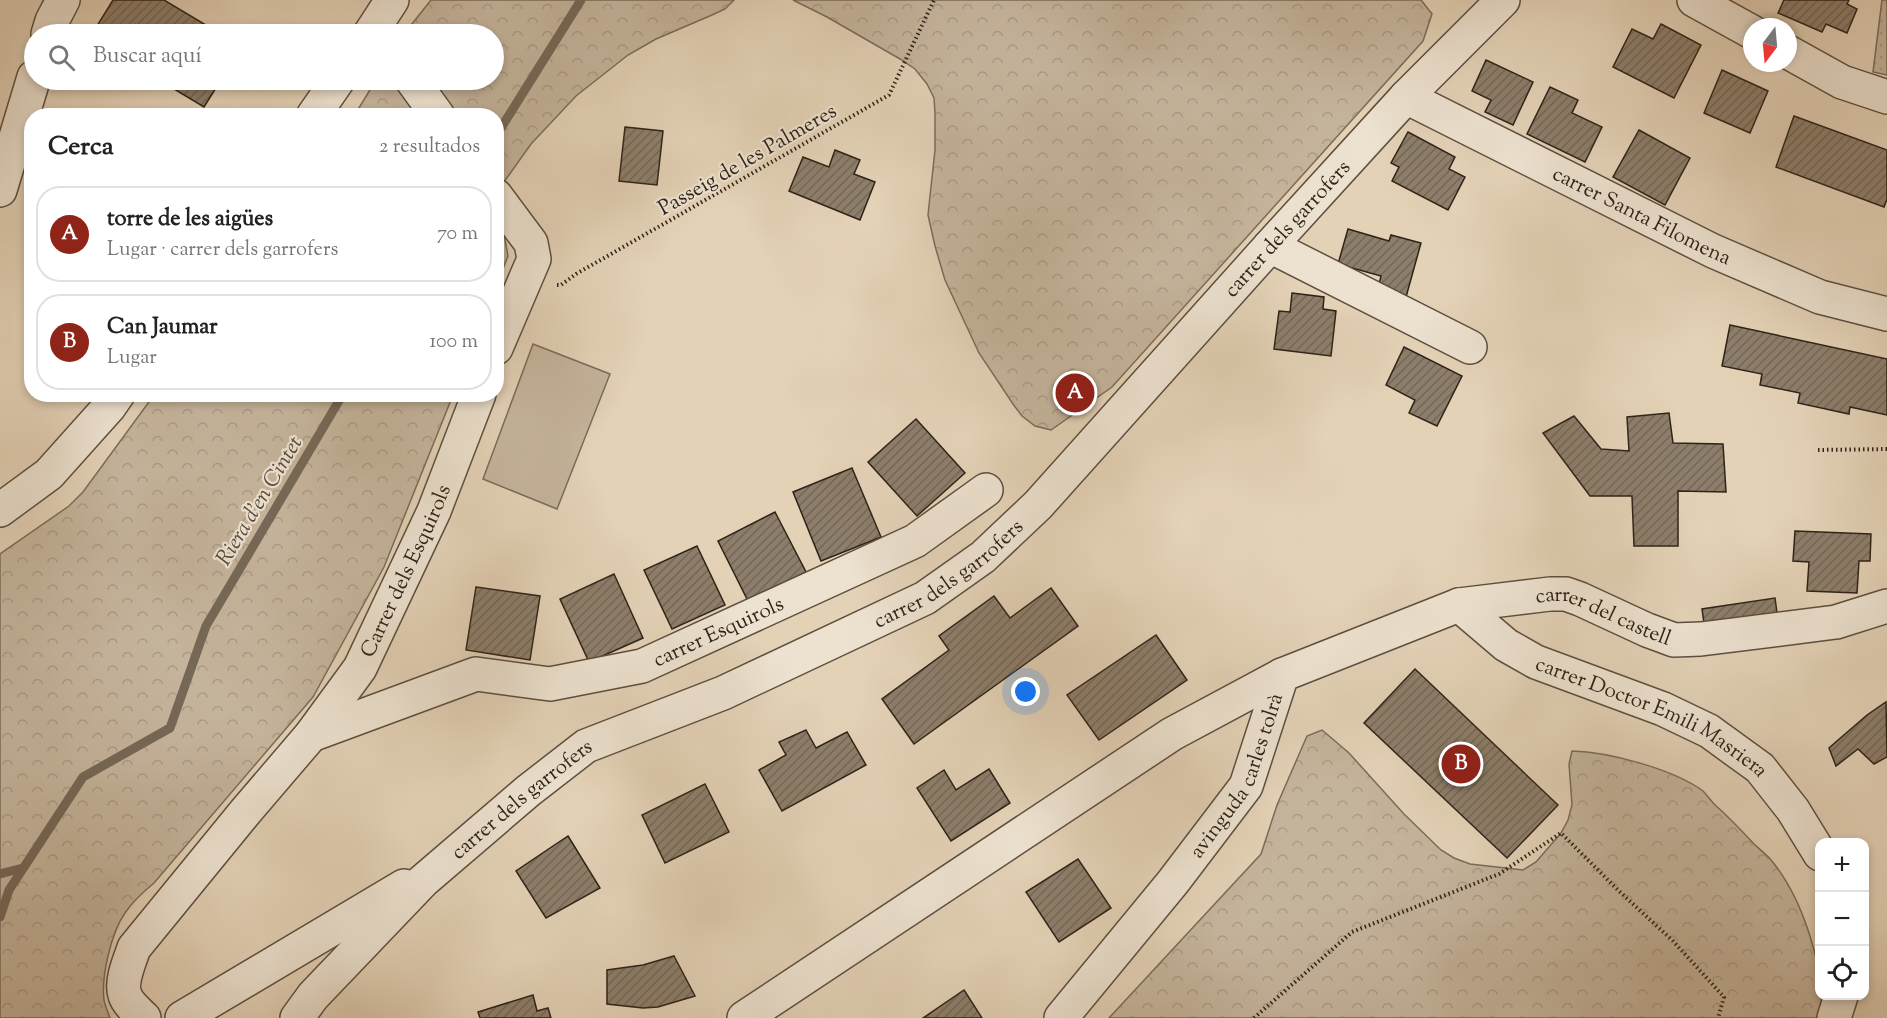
<!DOCTYPE html>
<html lang="es">
<meta charset="utf-8">
<style>
:root{--surface:#fff;--page:#f2f2f2;--text:#222;--muted:#767676;--line:#e0e0e0;--accent:#8f2418}
body{margin:0;font-family:"Sorts Mill Goudy",serif;background:var(--page);color:var(--text)}
.controls{position:absolute;right:18px;bottom:18px;display:grid;overflow:hidden;border-radius:12px;box-shadow:0 3px 9px #0003}
.controls button{width:54px;height:54px;display:grid;place-items:center;padding:0;border:0;border-bottom:2px solid var(--line);background:var(--surface);color:var(--text);font:30px sans-serif}
.compass{position:absolute;left:1743px;top:18px;width:54px;height:54px;border-radius:50%;background:var(--surface);box-shadow:0 3px 9px #0003;rotate:196deg}
.you{position:absolute;left:1026px;top:692px;width:21px;height:21px;margin:-15px;border:4px solid #fff;border-radius:50%;background:#1a73e8;box-shadow:0 0 0 9px #1a73e833}
.badge{display:grid;place-items:center;width:39px;height:39px;border-radius:50%;background:var(--accent);color:#fff;font-size:20px;font-weight:700}
.pin{position:absolute;translate:-50% -50%;border:3px solid #fff;box-shadow:0 2px 6px #0006}
.list{margin:0;padding:0;list-style:none}
h2{display:flex;justify-content:space-between;align-items:center;height:78px;margin:0;padding:0 24px;font-size:26px}
h2 small{font-size:20px;font-weight:400;color:var(--muted)}
.list li{display:grid;grid-template-columns:39px 1fr auto;gap:18px;align-items:center;box-sizing:border-box;height:96px;margin:0 12px 12px;padding:0 12px;border:2px solid var(--line);border-radius:24px}
.list b{display:block;font-size:22px;white-space:nowrap}
.list p{margin:0;font-size:20px;white-space:nowrap;color:var(--muted)}
.list em{font-size:20px;font-style:normal;color:var(--muted)}
.icon{flex:none;width:33px;height:33px;fill:none;stroke:currentColor;stroke-width:2;stroke-linecap:round;stroke-linejoin:round}
.map{position:relative;flex:none;width:1887px;height:1018px;overflow:hidden}
.search{position:absolute;background:var(--surface);box-shadow:0 3px 9px #0003;left:24px;top:24px;width:480px;height:66px;display:flex;align-items:center;gap:15px;box-sizing:border-box;padding:0 21px;border-radius:33px;color:var(--muted);font-size:22px}
.panel{position:absolute;background:var(--surface);box-shadow:0 3px 9px #0003;left:24px;top:108px;width:480px;height:294px;border-radius:24px}
.map>svg:first-child{display:block}
.grass{fill:#c5b49c;stroke:#7a6c5a;stroke-width:1.5}
.forest{fill:url(#forest-crowns);stroke:#7a6c5a;stroke-width:1.5}
.park{fill:url(#park-dots);stroke:#7a6c5a;stroke-width:1.5}
.lines{fill:none;stroke-linecap:round;stroke-linejoin:round}
.stream{stroke:#766857;stroke-width:9}
.building{fill:url(#building-hatch);stroke:#2e2319;stroke-width:1.5}
.minor-casing{stroke:#5c4f40;stroke-width:36}
.path{stroke:#2e2319;stroke-width:4;stroke-dasharray:1.5 3;stroke-linecap:butt}
.minor{stroke:#ede2d0;stroke-width:33}
.labels{text-anchor:middle;stroke-width:4.5;stroke-linejoin:round;paint-order:stroke}
.street-label{font-size:21px;fill:#2e2319;stroke:#ede2d0}
.water-label{font-size:22px;font-style:italic;fill:#584b3d;stroke:#ede2d0}
</style>
<div class="map">
<svg width="1887" height="1018" viewBox="0 0 1887 1018">
<defs>
<pattern id="forest-crowns" width="20" height="18" patternUnits="userSpaceOnUse" patternTransform="scale(1.5)"><rect width="20" height="18" fill="#c5b49c"/><path d="M2 6a3 3 0 1 1 6 0M12 15a3 3 0 1 1 6 0" fill="none" stroke="#aa9a86"/></pattern>
<pattern id="park-dots" width="8" height="8" patternUnits="userSpaceOnUse" patternTransform="scale(1.5)"><rect width="8" height="8" fill="#c5b49c"/><path d="M2 2h.1M6 6h.1" fill="none" stroke="#aa9a86" stroke-width="1.8" stroke-linecap="round"/></pattern>
<pattern id="building-hatch" width="6" height="6" patternUnits="userSpaceOnUse" patternTransform="scale(1.5)"><rect width="6" height="6" fill="#8d7e6b"/><path d="M-1 1l2-2M0 6l6-6M5 7l2-2" fill="none" stroke="#746757"/></pattern>
</defs>
<rect width="100%" height="100%" fill="#e4d2b7"/>
<filter id="stains"><feTurbulence type="fractalNoise" baseFrequency=".00333" numOctaves="4"/><feColorMatrix values="0 0 0 0 .2 0 0 0 0 .09 0 0 0 0 .02 0 0 0 .5 -.17"/></filter>
<radialGradient id="worn" r=".72"><stop offset=".6" stop-color="#630" stop-opacity="0"/><stop offset="1" stop-color="#630" stop-opacity=".3"/></radialGradient>
<polygon class="grass" points="533,344 610,374 557,509 483,479"/>
<g class="forest">
<polygon points="431,0 734,0 725,9 712,15 656,39 628,55 576,96 531,144 504,182 497,195 508,256 497,284 496,116 354,116 376,80 494,80 494,34 404,34"/>
<polygon points="793,0 1421,0 1432,14 1423,41 1112,387 1051,430 1035,426 1022,416 1013,404 979,353 945,280 935,246 928,215 935,150 935,113 934,98 927,84 915,69 900,59 827,17"/>
<path d="M154,395H453L384,567L313,697L154,883C143,892 133,901 125,913C111,933 101,977 104,1000C105,1006 108,1012 110,1018H0V554L69,506L83,492Z"/>
<path d="M1322,730L1349,753L1404,814L1441,850L1454,858L1470,864L1523,870L1536,862L1561,833L1568,820L1572,805L1569,764L1572,751C1609,752 1673,769 1703,791C1707,795 1711,801 1715,805C1729,817 1741,830 1754,844C1759,849 1766,854 1771,860C1802,897 1827,971 1820,1018H1109L1261,854L1277,805L1307,736Z"/>
</g>
<polygon class="park" points="1882,0 1887,0 1887,75 1873,72"/>
<g class="lines">
<g class="stream">
<polyline points="496,136 581,0"/>
<polyline points="0,874 23,868"/>
<polyline points="0,917 9,890 83,777 170,728 206,626 343,394"/>
</g>
</g>
<g class="building">
<polygon points="113,0 164,0 221,34 92,34"/>
<polygon points="1784,0 1849,0 1847,4 1857,9 1847,33 1826,24 1822,32 1778,13"/>
<polygon points="1661,24 1701,45 1674,98 1613,67 1632,29 1653,39"/>
<polygon points="1486,60 1533,82 1513,125 1485,112 1491,100 1472,91"/>
<polygon points="1722,70 1768,91 1750,133 1704,113"/>
<polygon points="159,80 221,80 204,107"/>
<polygon points="1550,87 1578,100 1572,113 1602,127 1585,162 1527,134"/>
<polygon points="1794,116 1887,150 1887,199 1884,207 1776,167"/>
<polygon points="625,127 663,131 657,185 619,181"/>
<polygon points="1639,130 1690,158 1665,205 1613,177"/>
<polygon points="1408,132 1455,157 1449,169 1465,177 1448,210 1392,181 1399,167 1391,163"/>
<polygon points="835,150 860,160 854,174 875,182 860,220 789,191 803,157 829,167"/>
<polygon points="1348,229 1389,241 1391,235 1421,243 1406,297 1378,289 1381,276 1338,264"/>
<polygon points="1292,293 1324,297 1323,309 1336,311 1331,356 1274,349 1279,311 1290,312"/>
<polygon points="1730,325 1887,359 1887,415 1850,407 1849,414 1798,403 1800,393 1760,385 1762,374 1722,366"/>
<polygon points="1404,347 1462,376 1437,426 1409,413 1415,400 1386,385"/>
<circle cx="1075" cy="393" r="15"/>
<polygon points="1669,413 1673,443 1723,444 1726,492 1678,491 1678,546 1634,546 1632,496 1590,496 1543,433 1574,416 1601,449 1629,451 1627,417"/>
<polygon points="916,419 965,473 917,516 868,462"/>
<polygon points="852,468 881,537 821,561 793,492"/>
<polygon points="775,512 806,572 748,601 718,541"/>
<polygon points="1795,531 1871,534 1870,561 1859,561 1857,593 1807,591 1809,562 1793,561"/>
<polygon points="697,546 725,605 672,629 644,570"/>
<polygon points="614,574 643,638 589,662 560,599"/>
<polygon points="476,587 540,596 530,660 466,650"/>
<polygon points="1051,588 1078,626 914,744 882,699 949,650 939,636 994,596 1010,618"/>
<polygon points="1775,598 1778,620 1705,631 1702,609"/>
<polygon points="1156,635 1187,680 1099,740 1067,695"/>
<polygon points="1415,669 1558,805 1507,858 1364,723"/>
<polygon points="1886,702 1887,757 1874,764 1858,749 1836,766 1829,748 1867,715"/>
<polygon points="806,730 816,748 847,732 866,765 782,811 759,770 786,755 779,742"/>
<polygon points="989,769 1010,803 951,841 917,788 944,770 956,790"/>
<polygon points="705,784 729,832 665,863 642,815"/>
<polygon points="568,836 600,888 546,918 516,871"/>
<polygon points="1078,859 1111,908 1059,942 1026,892"/>
<polygon points="674,956 695,996 658,1007 643,1008 607,1004 607,970 643,965"/>
<polygon points="964,990 982,1018 923,1018"/>
<polygon points="533,995 537,1011 548,1008 551,1018 480,1018 478,1012"/>
</g>
<g class="lines">
<defs>
<g id="minor">
<polyline points="1694,0 1752,32"/>
<polyline points="48,34 52,21 63,0"/>
<polyline points="370,34 392,0"/>
<polyline points="1788,52 1842,82 1887,97"/>
<polyline points="412,80 438,116"/>
<path id="s1" d="M1406,97L1713,251L1820,297L1887,314"/>
<polyline points="313,116 338,80"/>
<polyline points="0,190 34,77"/>
<polyline points="496,196 531,243 534,259 496,348"/>
<polyline points="1270,246 1470,347"/>
<polyline points="0,510 49,474 109,407 118,394"/>
<path id="s2" d="M1459,605L1506,645L1536,662L1663,709L1709,731L1760,768L1793,810L1820,854"/>
<path id="s3" d="M311,735L476,674L550,684L642,666L915,541L986,490"/>
<path id="s4" d="M144,1018C138,1012 128,1004 125,995C120,982 130,960 134,948L246,811L311,735L360,668L434,511L479,394"/>
<polyline points="182,1018 404,886"/>
<path id="s5" d="M297,1018L313,996L423,881L528,791L586,746L723,693L925,598L983,557L1038,505L1270,246L1406,97L1503,0"/>
<polyline points="744,1018 1172,734 1282,675"/>
<path id="s6" d="M1061,1018L1173,882L1246,786L1282,675L1459,605L1550,594H1566L1580,599L1647,630L1674,640L1701,639L1836,622L1887,606"/>
<polyline points="1834,1018 1841,996"/>
</g>
</defs>
<use href="#minor" class="minor-casing"/>
<g class="path">
<polyline points="557,285 561,285 576,274 889,95 934,0"/>
<polyline points="1818,450 1887,449"/>
<polyline points="1254,1018 1352,932 1499,874 1561,833 1620,892 1673,941 1724,997 1718,1018"/>
</g>
<use href="#minor" class="minor"/>
</g>
<g class="labels">
<g class="street-label">
<text transform="translate(747 159) rotate(-30)" y="7">Passeig de les Palmeres</text>
<text dy="7" stroke="none"><textPath href="#s1" startOffset="264">carrer Santa Filomena</textPath></text>
<text dy="7" stroke="none"><textPath href="#s5" startOffset="1287">carrer dels garrofers</textPath></text>
<text dy="7" stroke="none"><textPath href="#s4" startOffset="546">Carrer dels Esquirols</textPath></text>
<text dy="7" stroke="none"><textPath href="#s5" startOffset="801">carrer dels garrofers</textPath></text>
<text dy="7" stroke="none"><textPath href="#s6" startOffset="753">carrer del castell</textPath></text>
<text dy="7" stroke="none"><textPath href="#s3" startOffset="428">carrer Esquirols</textPath></text>
<text dy="7" stroke="none"><textPath href="#s2" startOffset="225">carrer Doctor Emili Masriera</textPath></text>
<text dy="7" stroke="none"><textPath href="#s6" startOffset="302">avinguda carles tolrà</textPath></text>
<text dy="7" stroke="none"><textPath href="#s5" startOffset="315">carrer dels garrofers</textPath></text>
</g>
<g class="water-label">
<text transform="translate(258 500) rotate(-59)" y="8">Riera d'en Cintet</text>
</g>
</g>
<rect width="100%" height="100%" filter="url(#stains)"/>
<rect width="100%" height="100%" fill="url(#worn)"/>
</svg>
<div class="controls">
<button>+</button>
<button>−</button>
<button><svg class="icon" aria-label="locate" viewBox="0 0 24 24"><circle cx="12" cy="12" r="6"/><path d="M12 2v4M12 18v4M2 12h4M18 12h4"/></svg></button>
</div>
<svg class="compass" viewBox="-18 -18 36 36"><path d="M0-13l5 13h-10z" fill="#e53935"/><path d="M0 13l5-13h-10z" fill="#767676"/></svg>
<div class="you"></div>
<div class="pin badge" style="left:1075px;top:393px">A</div>
<div class="pin badge" style="left:1461px;top:764px">B</div>
<div class="search"><svg class="icon" aria-label="search" viewBox="0 0 24 24"><circle cx="10" cy="10" r="6"/><path d="M15 15l6 6"/></svg>Buscar aquí</div>
<section class="panel">
<h2>Cerca<small>2 resultados</small></h2>
<ul class="list">
<li><span class="badge">A</span><div><b>torre de les aigües</b><p>Lugar · carrer dels garrofers</p></div><em>70 m</em></li>
<li><span class="badge">B</span><div><b>Can Jaumar</b><p>Lugar</p></div><em>100 m</em></li>
</ul>
</section>
</div>
